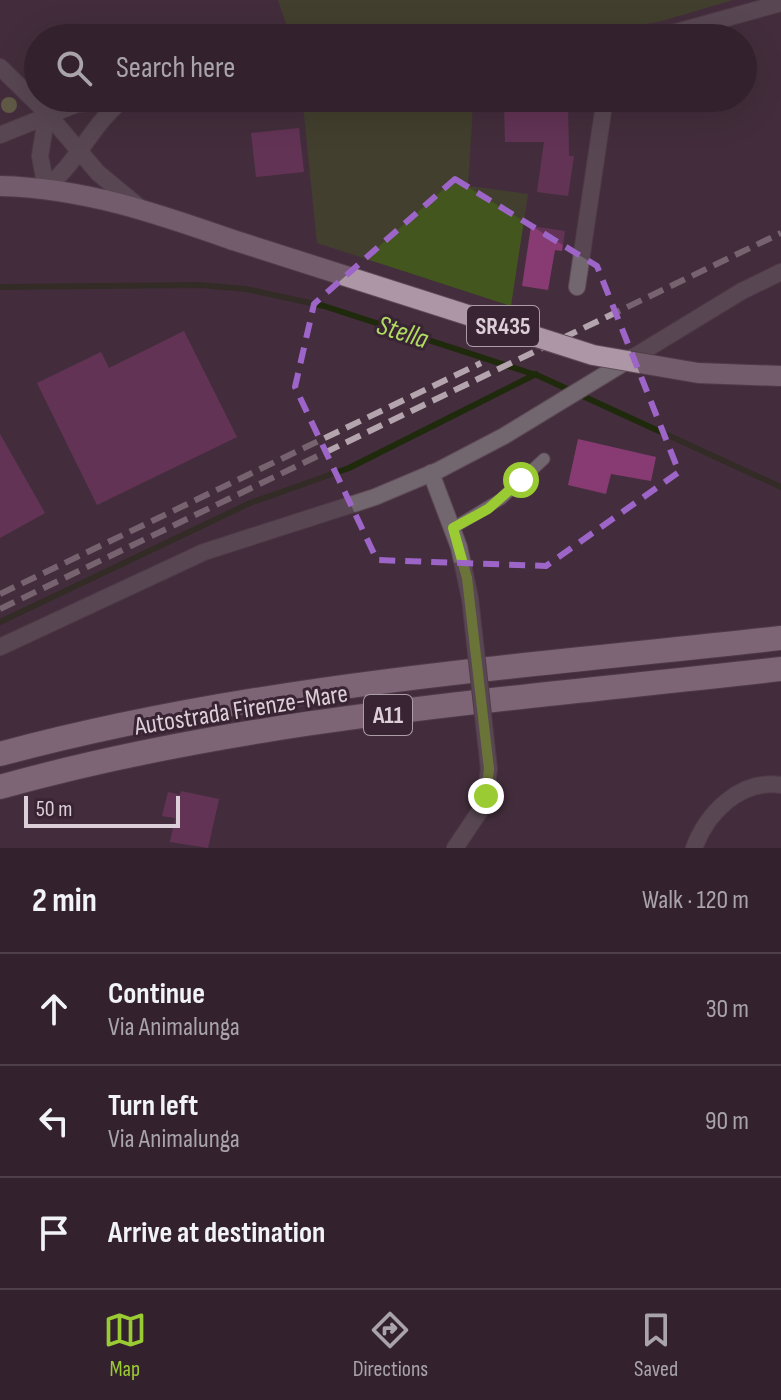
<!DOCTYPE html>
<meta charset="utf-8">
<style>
:root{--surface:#33222e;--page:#3b2a36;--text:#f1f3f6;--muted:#a9a4aa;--line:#4e3f4a;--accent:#9bcb33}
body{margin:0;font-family:"Sofia Sans Condensed",sans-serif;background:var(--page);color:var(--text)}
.scale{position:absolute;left:24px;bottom:20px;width:156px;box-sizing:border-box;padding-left:8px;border:4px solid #ddcfd8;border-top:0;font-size:22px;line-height:28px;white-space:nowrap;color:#ddcfd8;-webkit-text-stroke:6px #392433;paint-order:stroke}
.stop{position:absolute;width:24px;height:24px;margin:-18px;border:6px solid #9bcb33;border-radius:50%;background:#fff}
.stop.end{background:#9bcb33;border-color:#fff;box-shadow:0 2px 8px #0008}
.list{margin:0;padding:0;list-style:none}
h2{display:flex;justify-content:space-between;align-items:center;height:104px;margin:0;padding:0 32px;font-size:34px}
h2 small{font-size:26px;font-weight:400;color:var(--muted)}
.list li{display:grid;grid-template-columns:52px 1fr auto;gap:24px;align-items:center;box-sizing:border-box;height:112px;padding:0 32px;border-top:2px solid var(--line)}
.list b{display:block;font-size:30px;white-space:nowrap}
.list p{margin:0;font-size:26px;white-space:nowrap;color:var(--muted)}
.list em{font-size:26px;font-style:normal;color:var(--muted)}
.icon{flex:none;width:44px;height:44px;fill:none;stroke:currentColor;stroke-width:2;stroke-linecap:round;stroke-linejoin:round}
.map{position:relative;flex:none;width:781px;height:848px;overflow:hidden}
.search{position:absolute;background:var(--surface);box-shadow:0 8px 32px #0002;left:24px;right:24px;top:24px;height:88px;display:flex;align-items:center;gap:20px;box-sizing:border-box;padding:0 28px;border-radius:44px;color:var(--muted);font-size:30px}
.sheet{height:440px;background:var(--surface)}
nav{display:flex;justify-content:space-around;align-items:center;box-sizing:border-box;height:112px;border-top:2px solid var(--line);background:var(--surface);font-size:22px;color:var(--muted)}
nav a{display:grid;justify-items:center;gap:4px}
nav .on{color:var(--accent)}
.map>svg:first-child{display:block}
.green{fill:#42561d}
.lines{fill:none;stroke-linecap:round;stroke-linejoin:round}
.stream{stroke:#1f2a0c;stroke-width:6}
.building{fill:#883b73}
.service-casing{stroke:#604b59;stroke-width:13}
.minor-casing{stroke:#604b59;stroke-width:18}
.tertiary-casing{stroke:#604b59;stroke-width:18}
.primary-casing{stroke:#604b59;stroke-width:22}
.motorway-casing{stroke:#604b59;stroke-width:26}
.service{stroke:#72676e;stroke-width:11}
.minor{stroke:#72676e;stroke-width:16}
.tertiary{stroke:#72676e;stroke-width:16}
.primary{stroke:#ad96a5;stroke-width:20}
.motorway{stroke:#c4a9ba;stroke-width:24}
.rail{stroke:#b4a4ae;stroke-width:6;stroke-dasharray:16 8;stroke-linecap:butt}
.minor-bridge-casing{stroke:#604b59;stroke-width:18;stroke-linecap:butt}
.primary-bridge-casing{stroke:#604b59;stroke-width:22;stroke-linecap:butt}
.minor-bridge{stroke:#72676e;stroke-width:16}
.primary-bridge{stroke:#ad96a5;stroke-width:20}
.tree{fill:#808e52}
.route{stroke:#9bcb33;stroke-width:10}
.marked{fill:none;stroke:#9d65c8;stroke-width:6;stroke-dasharray:16 10;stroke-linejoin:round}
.labels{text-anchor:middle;stroke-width:6;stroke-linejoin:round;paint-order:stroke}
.shield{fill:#392433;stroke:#ac9ca6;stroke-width:2}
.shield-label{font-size:24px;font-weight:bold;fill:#ddcfd8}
.street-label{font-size:26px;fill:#ddcfd8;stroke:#392433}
.water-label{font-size:28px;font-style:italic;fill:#afdb61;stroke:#392433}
</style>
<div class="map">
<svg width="781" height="848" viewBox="0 0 781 848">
<rect width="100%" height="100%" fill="#442e3d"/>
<g class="green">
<polygon points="278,0 733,0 662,21 574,38 291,38"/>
<polygon points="423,98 490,98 490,104 473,104 468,186 528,194 511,306 317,243 303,105"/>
</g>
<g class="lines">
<g class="stream">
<polyline points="0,287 200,285 246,289 324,306 539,376 781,487"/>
<polyline points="0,622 250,503 349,468 536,374"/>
</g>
</g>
<g class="building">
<polygon points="568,105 569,156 574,156 568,196 537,192 544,142 505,142 504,106"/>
<polygon points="299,128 304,172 256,177 251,133"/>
<polygon points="531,226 565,231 562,251 555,250 548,290 522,286"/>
<polygon points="184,331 237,437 97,505 37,383 101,352 109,368"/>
<polygon points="0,434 45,513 0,538"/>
<polygon points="578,439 656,457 651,481 611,474 606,494 568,485"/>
<polygon points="181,791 219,799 208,848 170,842 175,818 162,816 168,792 180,795"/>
</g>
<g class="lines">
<defs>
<polyline id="service" points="453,528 501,499 544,459"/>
<g id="minor">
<polyline points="0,67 47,113"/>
<polyline points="577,287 605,98"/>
<polyline points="431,473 459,547 470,598"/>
<polyline points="0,647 204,552 375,497 439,470 504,436 742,291 781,272"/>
<polyline points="455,848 484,805 489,769"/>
<path d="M694,848C707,813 740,779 781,785"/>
</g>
<g id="tertiary">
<polyline points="655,38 781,3"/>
<path d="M47,113L40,156L46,188C78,162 91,125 124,99"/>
<polyline points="47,113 98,173 138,206"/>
<polyline points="0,135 77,104 137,98"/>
</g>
<path id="primary" d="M0,186C83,188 156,213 233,240"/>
<g id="motorway">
<path d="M0,754C255,685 520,667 781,638"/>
<path d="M0,787C254,716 520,699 781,669"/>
</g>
</defs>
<use href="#service" class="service-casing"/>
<use href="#minor" class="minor-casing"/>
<use href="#tertiary" class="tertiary-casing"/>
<use href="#primary" class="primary-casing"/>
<use href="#motorway" class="motorway-casing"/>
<use href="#service" class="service"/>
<use href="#minor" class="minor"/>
<use href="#tertiary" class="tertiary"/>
<use href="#primary" class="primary"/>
<use href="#motorway" class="motorway"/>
<g class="rail">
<polyline points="0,594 481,363"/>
<polyline points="0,609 781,233"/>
</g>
<defs>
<polyline id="minor-bridge" points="470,598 489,769"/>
<polyline id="primary-bridge" points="233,240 593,355 698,373 781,376"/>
</defs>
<use href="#minor-bridge" class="minor-bridge-casing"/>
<use href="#primary-bridge" class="primary-bridge-casing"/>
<use href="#minor-bridge" class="minor-bridge"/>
<use href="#primary-bridge" class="primary-bridge"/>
</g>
<circle class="tree" cx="9" cy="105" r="8"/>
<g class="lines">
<polyline class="route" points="486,796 489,769 467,578 453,528 488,509 521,480"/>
</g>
<path d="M0 0H781V848H0ZM455,179L597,266L679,472L546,566L377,560L295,387L314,304Z" fill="#442e3d" fill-opacity=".55" fill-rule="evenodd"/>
<path class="marked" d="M455,179L597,266L679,472L546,566L377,560L295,387L314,304Z"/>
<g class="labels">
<g class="shield">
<rect x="467" y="306" width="72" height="40" rx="6"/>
<rect x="364" y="695" width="48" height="40" rx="6"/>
</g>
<g class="shield-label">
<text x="503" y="334">SR435</text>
<text x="388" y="723">A11</text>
</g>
<g class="street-label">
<text transform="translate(241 709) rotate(-9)" y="9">Autostrada Firenze-Mare</text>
</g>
<g class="water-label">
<text transform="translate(403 331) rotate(18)" y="10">Stella</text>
</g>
</g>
</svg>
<div class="scale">50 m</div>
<div class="stop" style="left:521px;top:480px"></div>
<div class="stop end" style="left:486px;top:796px"></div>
<div class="search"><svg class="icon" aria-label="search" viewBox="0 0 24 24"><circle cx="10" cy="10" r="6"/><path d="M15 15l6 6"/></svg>Search here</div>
</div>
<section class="sheet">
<h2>2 min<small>Walk · 120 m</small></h2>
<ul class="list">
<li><svg class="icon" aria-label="ahead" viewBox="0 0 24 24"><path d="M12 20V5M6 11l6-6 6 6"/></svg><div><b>Continue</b><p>Via Animalunga</p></div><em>30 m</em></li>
<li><svg class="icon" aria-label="left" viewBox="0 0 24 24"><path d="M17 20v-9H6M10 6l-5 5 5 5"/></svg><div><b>Turn left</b><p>Via Animalunga</p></div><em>90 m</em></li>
<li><svg class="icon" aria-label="arrive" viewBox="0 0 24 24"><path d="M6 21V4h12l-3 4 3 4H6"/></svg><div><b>Arrive at destination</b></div></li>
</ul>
</section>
<nav>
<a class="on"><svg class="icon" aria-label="map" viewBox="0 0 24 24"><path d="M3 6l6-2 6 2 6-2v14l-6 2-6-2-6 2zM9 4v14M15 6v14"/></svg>Map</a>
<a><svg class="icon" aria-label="directions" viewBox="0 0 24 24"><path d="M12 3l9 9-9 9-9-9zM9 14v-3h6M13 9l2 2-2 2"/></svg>Directions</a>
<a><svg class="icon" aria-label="saved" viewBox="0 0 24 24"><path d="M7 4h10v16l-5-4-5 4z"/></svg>Saved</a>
</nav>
